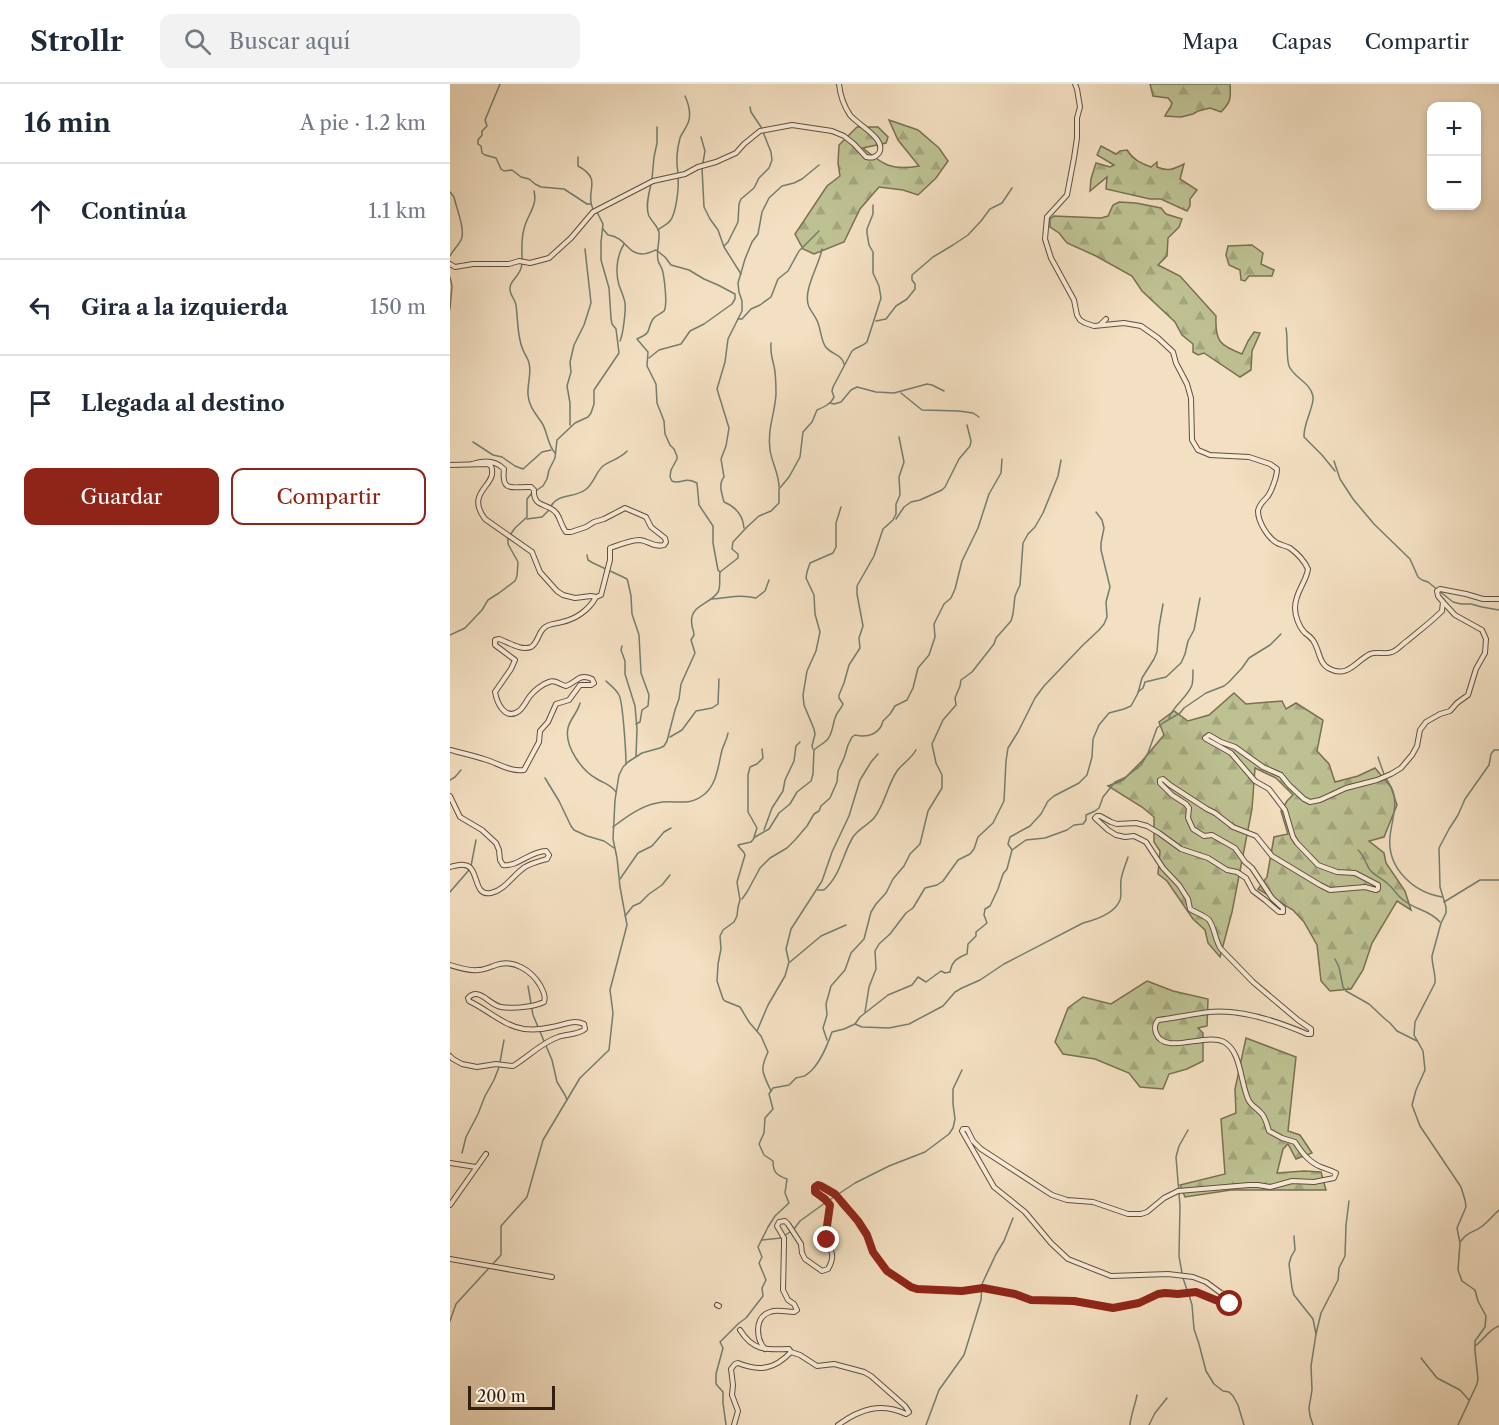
<!DOCTYPE html>
<html lang="es">
<meta charset="utf-8">
<style>
:root{--surface:#fff;--page:#f2f2f3;--text:#1f2937;--muted:#747a83;--line:#e0e1e3;--accent:#8f2418}
body{margin:0;font-family:"Libre Caslon Text",serif;background:var(--page);color:var(--text)}
.controls{position:absolute;right:18px;top:18px;display:grid;overflow:hidden;border-radius:12px;box-shadow:0 3px 9px #0003}
.controls button{width:54px;height:54px;display:grid;place-items:center;padding:0;border:0;border-bottom:2px solid var(--line);background:var(--surface);color:var(--text);font:30px sans-serif}
.scale{position:absolute;left:18px;bottom:15px;width:87px;box-sizing:border-box;padding-left:6px;border:3px solid #321f10;border-top:0;font-size:16px;line-height:21px;white-space:nowrap;color:#321f10;-webkit-text-stroke:4px #f7ead7;paint-order:stroke}
.stop{position:absolute;width:18px;height:18px;margin:-14px;border:4px solid #8f2418;border-radius:50%;background:#fff}
.stop.end{background:#8f2418;border-color:#fff;box-shadow:0 2px 6px #0008}
.list{margin:0;padding:0;list-style:none}
h2{display:flex;justify-content:space-between;align-items:center;height:78px;margin:0;padding:0 24px;font-size:26px}
h2 small{font-size:20px;font-weight:400;color:var(--muted)}
.list li{display:grid;grid-template-columns:39px 1fr auto;gap:18px;align-items:center;box-sizing:border-box;height:96px;padding:0 24px;border-top:2px solid var(--line)}
.list b{display:block;font-size:22px;white-space:nowrap}
.list em{font-size:20px;font-style:normal;color:var(--muted)}
.actions{display:flex;gap:12px;padding:18px 24px}
.actions a{flex:1;padding:14px 0;border:2px solid var(--accent);border-radius:12px;text-align:center;font-size:21px;color:var(--accent)}
.actions .main{background:var(--accent);color:#fff}
.icon{flex:none;width:33px;height:33px;fill:none;stroke:currentColor;stroke-width:2;stroke-linecap:round;stroke-linejoin:round}
.map{position:relative;flex:none;width:1049px;height:1341px;overflow:hidden}
header{display:flex;align-items:center;gap:36px;box-sizing:border-box;height:84px;padding:0 30px;background:var(--surface);border-bottom:2px solid var(--line)}
header strong{font-size:28px}
nav{display:flex;gap:33px;margin-inline-start:auto;font-size:21px}
.search{width:420px;height:54px;background:var(--page);display:flex;align-items:center;gap:15px;box-sizing:border-box;padding:0 21px;border-radius:12px;color:var(--muted);font-size:22px}
main{display:flex}
aside{flex:1;background:var(--surface)}
.map>svg:first-child{display:block}
.forest{fill:url(#forest-firs);stroke:#787051;stroke-width:1.5}
.lines{fill:none;stroke-linecap:round;stroke-linejoin:round}
.stream{stroke:#727e6f;stroke-width:1.5}
.minor-casing{stroke:#624f3c;stroke-width:6}
.minor{stroke:#f7ead7;stroke-width:4}
.route{stroke:#8f2418;stroke-width:8}
</style>
<header>
<strong>Strollr</strong>
<div class="search"><svg class="icon" aria-label="search" viewBox="0 0 24 24"><circle cx="10" cy="10" r="6"/><path d="M15 15l6 6"/></svg>Buscar aquí</div>
<nav><a>Mapa</a><a>Capas</a><a>Compartir</a></nav>
</header>
<main>
<aside>
<h2>16 min<small>A pie · 1.2 km</small></h2>
<ul class="list">
<li><svg class="icon" aria-label="ahead" viewBox="0 0 24 24"><path d="M12 20V5M6 11l6-6 6 6"/></svg><div><b>Continúa</b></div><em>1.1 km</em></li>
<li><svg class="icon" aria-label="left" viewBox="0 0 24 24"><path d="M17 20v-9H6M10 6l-5 5 5 5"/></svg><div><b>Gira a la izquierda</b></div><em>150 m</em></li>
<li><svg class="icon" aria-label="arrive" viewBox="0 0 24 24"><path d="M6 21V4h12l-3 4 3 4H6"/></svg><div><b>Llegada al destino</b></div></li>
</ul>
<div class="actions"><a class="main">Guardar</a><a>Compartir</a></div>
</aside>
<div class="map">
<svg width="1049" height="1341" viewBox="0 0 1049 1341">
<defs>
<pattern id="forest-firs" width="22" height="20" patternUnits="userSpaceOnUse" patternTransform="scale(1.5)"><rect width="22" height="20" fill="#bdc192"/><path d="M5 1l3.5 6h-7zM16 11l3.5 6h-7z" fill="#a3a57d"/></pattern>
</defs>
<rect width="100%" height="100%" fill="#f3dfc1"/>
<filter id="stains"><feTurbulence type="fractalNoise" baseFrequency=".00333" numOctaves="4"/><feColorMatrix values="0 0 0 0 .2 0 0 0 0 .09 0 0 0 0 .02 0 0 0 .5 -.17"/></filter>
<radialGradient id="worn" r=".72"><stop offset=".6" stop-color="#630" stop-opacity="0"/><stop offset="1" stop-color="#630" stop-opacity=".3"/></radialGradient>
<g class="forest">
<path d="M700,0H780C781,14 781,18 771,28L760,24L748,27L743,30L731,33L715,32C717,27 721,24 722,19L718,14L703,12Z"/>
<path d="M439,36L468,46L489,64L498,77L486,94L468,111L453,106L429,103L410,125L394,158L364,170L353,165L345,150L377,102L390,92L388,79L389,61L407,43H428L438,53L436,59L413,64C433,81 442,87 469,82L448,56Z"/>
<path d="M651,62L666,70L670,67L677,66C683,76 691,79 701,83L707,78V83C718,88 724,85 734,80L730,95L747,106L740,115V122L737,127L711,115H700L656,105L657,93L640,107L641,95L646,79L660,83L664,81L647,71Z"/>
<path d="M669,118L686,119L711,124L716,130L732,135L729,143L718,154L717,172L708,181L730,192L766,232C765,257 769,261 792,270L798,257L804,248L810,249L802,267L801,286L790,293L754,269L748,271L743,268V260L732,251L725,238L692,207L682,192L646,172L617,159L609,149L600,143V135L604,132L651,134L658,132L663,121Z"/>
<polygon points="802,161 813,169 811,180 824,186 822,192 799,192 795,197 791,196 790,186 779,181 776,171 778,162"/>
<polygon points="784,609 796,620 832,617 836,625 846,619 873,636 867,667 879,680 885,698 908,692 925,684 941,703 947,721 934,753 919,757 934,769 936,779 955,807 961,826 947,817 922,859 913,886 901,905 880,907 871,897 867,861 854,838 843,826 808,805 817,793 824,753 838,750 831,727 837,717 843,711 826,694 805,684 802,725 782,828 770,873 758,859 755,846 743,835 717,797 708,790 710,767 704,758 704,733 692,723 658,702 673,696 692,677 714,651 709,638 724,627 738,637 759,631"/>
<polygon points="697,897 723,907 758,915 757,942 748,944 753,949 753,977 737,985 719,990 713,1005 690,1003 679,989 645,975 613,970 605,958 618,924 633,913 661,920"/>
<polygon points="796,954 846,973 838,1047 850,1051 862,1069 846,1075 838,1060 833,1065 827,1089 854,1087 871,1088 876,1106 781,1106 735,1113 730,1101 775,1090 771,1035 786,1029 785,1005"/>
</g>
<g class="lines">
<g class="stream">
<polyline points="50,0 35,36 37,42 32,47 32,51 28,56 28,60 31,62 32,69 35,71 46,74 51,85 54,87 62,86 71,93 79,95 85,100 91,103 114,105 137,120 141,120"/>
<polyline points="251,53 255,67 252,84 254,123 260,135 268,146 274,163 291,190"/>
<path d="M128,73V82C154,96 134,107 143,125"/>
<path d="M228,89C226,78 227,65 230,54C232,49 235,46 237,41C242,32 239,21 235,12"/>
<polyline points="202,95 204,73 207,59 207,43"/>
<path d="M201,100C199,109 195,123 199,132C202,138 207,141 209,148C210,157 206,167 208,176C209,181 210,180 212,185C214,191 218,221 214,227C211,230 206,231 203,235C195,248 204,247 187,255L198,268L197,282L206,300L207,319L214,337L215,350L220,361L224,365L227,372V375L221,386L220,393L222,397C231,401 234,392 247,399L249,421L263,442V459L268,486L270,488"/>
<path d="M0,108L4,113C6,123 16,147 11,156C8,162 3,166 0,172"/>
<path d="M153,145L158,151C176,153 177,170 192,170C197,170 201,168 206,166L215,173L221,181L239,186L254,195L268,201L285,210V215L282,220L254,240L240,247L231,260L209,266L199,274"/>
<path d="M208,146C212,142 217,141 220,137C226,130 229,104 228,94"/>
<polyline points="274,162 278,158 288,138 289,120 291,115 304,104 309,94 319,84 322,76 321,68 311,43 301,28 300,23"/>
<path d="M372,165C369,182 352,207 359,223C362,229 366,233 368,239C371,247 371,255 375,262C380,270 392,270 394,280"/>
<path d="M72,175C72,165 71,155 74,145C77,131 88,122 84,107"/>
<path d="M72,180C71,192 60,196 60,204C59,210 65,215 66,221C68,235 67,253 73,266C75,271 78,274 79,279C82,289 77,300 78,311C79,323 86,330 92,339C98,349 97,360 105,369"/>
<polyline points="0,193 2,202 0,225"/>
<polyline points="288,235 292,235 301,225 310,221 321,213 328,195 338,187 349,167 369,147"/>
<polyline points="426,237 436,235 446,222 457,215 465,205 465,200 462,196 462,191 483,173 503,161 518,151 531,137 540,125 552,119 562,104"/>
<path d="M836,244C838,254 836,274 839,282C844,294 860,298 863,312C865,321 853,340 854,353L872,371L885,387"/>
<path d="M170,257C173,251 176,226 175,219C174,213 171,207 169,201C165,188 167,171 174,160"/>
<path d="M321,259C320,268 322,274 324,282C326,291 326,301 326,310C325,330 317,345 320,366C322,379 329,390 329,403"/>
<polyline points="451,309 472,326 509,327 523,329 529,333"/>
<polyline points="380,319 384,320 391,318 401,306 407,303 426,308 444,309 477,300 482,301 494,307"/>
<polyline points="120,341 120,319 117,302 121,288 120,278 124,261 134,241 141,219 135,165"/>
<polyline points="23,358 43,371 52,373 65,382 73,385 92,368 101,366"/>
<polyline points="884,377 890,395 903,415 924,440 960,475 968,493 972,496 978,498 1003,518 1011,520 1021,520 1032,523 1049,526"/>
<polyline points="87,406 93,402 97,395 99,386 105,374 107,356 125,339 138,333 141,329 144,320 144,306 169,269 166,245 162,240 161,234 159,204 151,176 151,158 153,140 147,128"/>
<path d="M101,422C109,409 124,414 135,406C144,400 145,389 153,382C161,376 170,375 177,367"/>
<polyline points="77,435 92,433 99,426"/>
<polyline points="446,435 454,423 461,418 470,416 492,406 495,403 509,375 520,362 521,357 517,341"/>
<path d="M294,444C293,431 286,423 274,418C272,410 268,400 274,393L271,375L276,362L279,344L267,305L275,278L278,255L292,227V217L289,208L288,199L295,175L302,158L308,150L312,128L319,114L332,102L344,99L352,95L369,81"/>
<polyline points="137,471 138,476 143,479 173,493 177,495 178,498 181,512 182,530 189,551 191,589 199,611 198,622 192,626 190,638 186,640"/>
<path d="M262,515C279,514 289,510 306,514L315,507L319,496"/>
<polyline points="0,551 15,544 32,526 38,516 49,509 65,497 67,492 68,478 58,460 58,454 65,444 77,433 77,415 82,409"/>
<polyline points="172,562 171,566 175,577 175,590 185,622 187,645 186,672"/>
<path d="M156,597C160,601 166,605 169,611C173,618 176,670 176,680"/>
<polyline points="688,608 693,604 695,598 716,593 731,579 735,570 738,557 744,546 750,514"/>
<path d="M130,619C128,628 120,635 118,644C114,662 132,687 147,695C155,700 160,700 166,708"/>
<path d="M719,634C723,622 737,614 742,601C743,597 743,591 743,586"/>
<polyline points="220,653 232,646 246,627 262,624 268,620 269,595"/>
<polyline points="363,665 362,662 365,650 364,645 354,621 353,611 357,587 366,567 370,548 365,530 364,511 356,494 357,488 360,479 383,469 386,463 386,439 391,423"/>
<path d="M928,673C930,679 932,685 934,690C937,697 943,704 944,711C947,726 941,739 940,753C937,784 963,808 992,813"/>
<polyline points="95,694 109,717 121,742 124,746 137,752 154,757 164,764"/>
<polyline points="0,696 5,693 11,686"/>
<path d="M163,743C176,733 191,722 207,719C223,715 237,723 252,712C267,702 268,682 272,666C274,660 277,655 278,649"/>
<polyline points="314,746 322,724 333,707 335,696 344,677 346,662 350,658"/>
<polyline points="304,753 307,744 298,728 298,691 300,683 307,680 313,674 312,665"/>
<polyline points="562,766 558,760 560,753 580,742 591,730 598,717 604,712 629,699 637,691 642,673 643,655 649,641 659,629 674,625 681,622 688,609 692,594 704,575 707,568 709,543 713,520"/>
<path d="M908,766C914,771 915,779 920,786C925,792 933,795 938,800C943,804 946,810 951,814C963,826 979,825 990,838"/>
<polyline points="21,782 26,756"/>
<polyline points="170,795 188,769 202,762 214,748 221,744"/>
<path d="M368,806H374C391,791 392,771 403,753C408,745 418,741 424,734C435,720 437,702 447,687C453,679 461,675 466,666"/>
<polyline points="0,808 19,786"/>
<path d="M292,815L297,808L310,784L320,774L337,764L345,756L357,742L364,730L369,727L371,722L380,714L387,698L388,687L394,674L398,661L402,653L405,651C418,654 430,650 433,637L440,630L445,622L457,616L463,604L468,584L479,571L485,553L484,540L494,520L501,514L505,505L512,477L528,444L539,410L551,389L552,375"/>
<polyline points="994,818 1030,796 1049,796"/>
<polyline points="175,832 183,822 190,819 199,810 212,801 220,791"/>
<polyline points="885,875 889,883 893,903 896,907 919,920 935,935 940,939 947,947 967,957"/>
<polyline points="340,878 371,852 396,841"/>
<polyline points="78,902 83,931 102,976 107,998 115,1011 117,1016"/>
<polyline points="415,928 419,903 426,885 425,867 429,860 440,850 456,829 463,824 475,804 487,801 493,797 508,776 520,770 524,765 528,753 543,739 554,717 556,677 558,664 568,648 585,614 594,602 632,562 649,546 654,540 657,533 656,518 660,503 651,466 651,459 654,444 652,436 646,428"/>
<path d="M405,940L412,943L439,944L459,940L493,922L505,908L512,904L530,896L554,880L633,839C645,836 665,829 670,816C672,810 670,803 671,796C672,788 676,780 678,773"/>
<polyline points="307,947 318,921 335,892 339,878 336,865 341,845 372,797 382,768 399,732 410,696 421,678 428,670"/>
<polyline points="377,956 373,944 377,931 376,920 381,902 395,886 401,869 414,855 421,828 426,820 436,809 443,795 454,782 460,770 470,760 478,727 492,704 492,691 486,679 482,660 493,636 506,621 505,614 510,602 511,596 522,588 544,560 546,554 561,537 563,530 565,512 570,501 573,459 578,450 585,443 593,429 608,392 611,376"/>
<polyline points="50,978 54,956"/>
<path d="M321,1007C313,989 309,987 318,968L311,952L299,938L290,923L275,917L273,915L267,897L268,880L271,865L270,852L273,846L284,838L287,832L288,823L290,816L287,798L295,771C294,766 289,765 288,761L301,758L305,753L319,745L329,729L340,720L347,708L361,697L363,690L364,666C368,662 373,660 377,656C384,649 382,636 388,628C390,625 392,623 393,620L389,614V611L394,599L399,581L410,564L409,554L413,542L407,510V502L424,472L433,445L443,436L446,430V420L450,411L449,393L454,378L449,353"/>
<polyline points="12,1069 16,1053 28,1030 35,1012 44,996 49,983"/>
<polyline points="378,1117 405,1099 439,1082 475,1068 499,1050 503,1044 505,1035 503,1020 503,1005 512,986"/>
<polyline points="344,1145 350,1137 375,1119"/>
<polyline points="844,1152 845,1166 841,1173 839,1180 842,1204 844,1211 863,1235 866,1250 861,1282 862,1306 859,1324 860,1332 863,1341"/>
<polyline points="312,1156 331,1154 340,1148"/>
<path d="M1011,1157C1018,1147 1023,1149 1031,1143C1038,1138 1043,1131 1049,1126"/>
<path d="M42,1181L51,1171V1142L77,1113L93,1056L130,994L159,966L163,929L160,906L177,841L170,803L167,774L163,755L165,716L169,691L173,683L178,678L192,669L210,664L214,662L217,657L225,626L229,615L231,600L245,569L241,556L244,551C244,547 242,544 242,541C238,521 260,521 268,508C271,503 269,495 270,488L288,474V470L282,465L283,458L297,443L309,432L321,427L329,419V405L339,393L350,373L353,348L362,338L367,326C374,323 381,320 384,313L382,307L383,303L402,267C406,263 412,263 417,258L431,214L429,202L423,189V168L419,161L417,149V145L423,130V121"/>
<polyline points="732,1189 729,1172 730,1122 726,1073 729,1062 738,1046"/>
<polyline points="733,1194 737,1206"/>
<polyline points="739,1211 742,1221 744,1245 749,1260 756,1287 764,1300 773,1307 779,1308 783,1312 788,1321 794,1341"/>
<polyline points="0,1237 6,1220 39,1184"/>
<polyline points="866,1250 871,1229 888,1196 889,1184 895,1172 896,1141 899,1117"/>
<path d="M1025,1262C1034,1256 1038,1246 1049,1242"/>
<polyline points="971,1274 987,1294 1010,1306 1019,1316"/>
<path d="M276,1341L273,1319V1308L266,1300V1290L273,1264L270,1258L289,1239L296,1234L313,1212L312,1204L316,1196L309,1179L312,1173L308,1163L318,1143L325,1132L339,1119L335,1109L337,1095C326,1091 323,1088 323,1077L314,1071L309,1060L314,1049L315,1034L323,1025L319,1010L323,1004L339,1001L346,994C348,993 354,993 356,991C369,983 377,962 382,948L394,945L405,940L410,933L438,911L462,901L468,893L476,898L491,887L495,889L500,888C502,877 507,874 517,870L518,860L526,852V848L537,839L534,831L535,825L540,822L548,805L553,790L557,785L562,766L576,756L595,754L617,746L624,741L633,740L636,736V731L645,727L649,724L653,713L665,698L676,693L691,681L698,669L707,644L713,639L730,629L734,624L756,609L774,602L779,598L792,584L799,574L820,561L831,550"/>
<polyline points="476,1341 489,1306 514,1271 531,1216 532,1200 546,1170 554,1157 563,1134"/>
<path d="M680,1341C681,1330 685,1322 687,1311"/>
<polyline points="699,1341 705,1329 717,1314"/>
<path d="M1008,1341L1027,1300L1028,1295L1025,1267V1257L1035,1243L1036,1232L1028,1217L1025,1206L1012,1197L1008,1186L1010,1159L1007,1144L1016,1123L1015,1116L1011,1103L970,1042L962,1021L966,1006L975,986L973,967L964,951L965,938L985,899C986,890 982,882 982,872L991,839L996,829V823L990,803L989,764L999,745L1008,731L1015,715L1039,681L1041,670L1044,666H1049"/>
</g>
<defs>
<g id="minor">
<path d="M625,0L627,5L630,23L627,34V54L624,74L617,111L597,133L595,155L601,174L624,216L627,231L630,236L635,239L644,242L674,239L691,242L708,254L723,268L726,279L737,300L741,314L742,356L748,366L760,371L799,373L820,380L827,385C827,392 822,406 818,412C814,417 809,420 808,427C808,438 818,454 827,459C831,461 836,462 840,464C848,470 854,476 858,485C856,499 845,508 845,524C845,532 849,543 855,549C859,552 862,554 864,558C870,568 869,580 880,585C898,594 906,577 920,570C927,567 935,571 942,568C948,566 952,560 957,557C969,547 981,538 992,527L993,518L988,512L987,507L990,505L1016,510L1033,515H1049"/>
<path d="M0,180L5,183L23,180H59L69,177L80,179L99,174L121,154L143,128L203,97L235,90L248,83L266,78L286,69L294,60L310,47L342,41L382,47L394,52L404,60L416,73C422,74 425,74 429,69C437,55 408,41 400,31C394,22 390,10 389,0"/>
<polyline points="650,241 656,235"/>
<path d="M22,380C34,376 45,376 54,385C51,410 64,402 81,403L84,406C83,425 99,418 107,430C111,436 111,442 116,448H121L136,443L144,438L154,435L175,424L196,433L201,443L215,454L216,458L214,461C204,464 199,457 190,456C180,456 169,461 160,464V476L151,511L146,513"/>
<path d="M0,381L38,380L41,382C49,402 14,407 35,435L82,468L90,488L107,507L113,511L125,514L141,512L146,513C139,526 126,535 112,538C107,540 99,539 94,544C88,549 88,559 81,563C71,567 58,558 49,555L45,556V561L65,576L61,585L45,608C47,619 55,637 69,627C74,623 76,617 80,612C84,607 92,600 99,598C105,595 110,601 116,602C127,598 129,589 142,595L144,599L141,601H130L119,616L106,620L98,638L90,647L89,658L74,686C61,688 49,680 37,676C25,672 12,669 0,666"/>
<path d="M0,712L10,733L32,746L46,759L49,766L50,776L53,781C68,783 80,767 96,767L99,771L97,775C90,777 82,779 75,783C63,791 55,806 41,809C22,813 30,782 14,781C10,780 4,782 0,783"/>
<path d="M0,881C9,884 19,887 28,886C35,886 40,883 46,881C63,875 81,886 90,901C93,907 96,912 94,918C84,923 62,925 51,923C39,921 29,902 18,914L19,917C38,926 54,942 74,945C83,946 94,945 102,943C114,941 123,935 134,940L135,945C128,951 117,950 108,953C91,959 78,973 63,982L46,980L27,983L12,980L3,975L0,972"/>
<polyline points="0,1079 26,1083"/>
<polyline points="0,1121 36,1070"/>
<polyline points="0,1175 102,1193"/>
<polyline points="267,1221 269,1222"/>
<path d="M290,1246C303,1267 316,1266 339,1265L341,1268L350,1271L367,1282L384,1280L414,1288L421,1292L455,1322L459,1328L456,1330C431,1318 410,1325 388,1341"/>
<path d="M315,1265C306,1255 304,1233 320,1228C327,1225 336,1228 344,1228L347,1226L344,1220L338,1216L333,1206L334,1160V1154L327,1142L329,1138L335,1137L338,1140L351,1160L352,1169L355,1175L372,1187L378,1185C388,1167 377,1166 377,1151C376,1141 380,1131 380,1121L365,1108V1103L368,1101L371,1102L389,1114L392,1120L408,1137L417,1151L423,1168L437,1187L461,1203L467,1205L512,1207L533,1204L565,1210L581,1216L624,1217L663,1224L689,1219L708,1210L715,1209L728,1210L746,1208L768,1217L780,1219H784L785,1217L783,1213L771,1209L756,1198L743,1193L718,1190L661,1192L618,1175L601,1159L575,1128L544,1103L512,1047L513,1045H517L523,1057L531,1065L602,1111L617,1116L643,1118L678,1130H691L697,1128L714,1114L728,1107L799,1101H808L820,1103L842,1097L864,1098L884,1094L886,1089C881,1086 876,1085 871,1083C859,1078 852,1069 845,1058L832,1054L819,1047C817,1041 816,1035 812,1030C808,1025 802,1022 799,1017C790,1000 792,968 774,958C756,948 714,972 706,949C704,943 705,940 708,936C725,934 742,930 759,928C792,925 827,937 857,950H861V945L848,936L803,898L771,865C765,857 765,844 759,836C754,831 746,829 740,825L738,815L729,801L713,784L696,758L684,752L675,753L666,751L658,746L645,734L647,732H650L661,738L667,740L686,739L697,742L709,749L731,765L758,774L777,786L787,788L796,794L803,807L815,816L829,828H833V824L822,814L802,784L795,778L785,764L762,751L754,752L743,745L738,734L739,724L736,720L722,711L710,699V696L713,695L720,701L757,725L765,729L783,743L806,752L822,772L870,801L880,806L915,803L926,806L928,805V801L905,789L887,788L868,781L847,759L843,753L835,726L819,705L805,697L781,669L756,655L755,654L759,651L771,658L785,663L813,683L831,691L839,701L854,715L860,718L870,716L896,704L927,696L941,690L951,684L962,671L967,662L970,646L976,638L990,630L1000,627L1007,619L1018,611L1026,585L1035,569L1036,555L1032,546L1005,531L993,518"/>
<path d="M284,1341L288,1327L282,1311L283,1301L281,1285L285,1280L288,1279C310,1288 325,1285 341,1268"/>
</g>
</defs>
<use href="#minor" class="minor-casing"/>
<use href="#minor" class="minor"/>
</g>
<g class="lines">
<polyline class="route" points="377,1156 376,1149 380,1121 375,1115 365,1108 365,1103 368,1101 371,1102 385,1110 408,1137 417,1151 423,1168 437,1187 461,1203 467,1205 512,1207 533,1204 565,1210 581,1216 624,1217 663,1224 689,1219 708,1210 715,1209 728,1210 746,1208 768,1217 780,1220"/>
</g>
<rect width="100%" height="100%" filter="url(#stains)"/>
<rect width="100%" height="100%" fill="url(#worn)"/>
</svg>
<div class="controls">
<button>+</button>
<button>−</button>
</div>
<div class="scale">200 m</div>
<div class="stop" style="left:780px;top:1220px"></div>
<div class="stop end" style="left:377px;top:1156px"></div>
</div>
</main>
